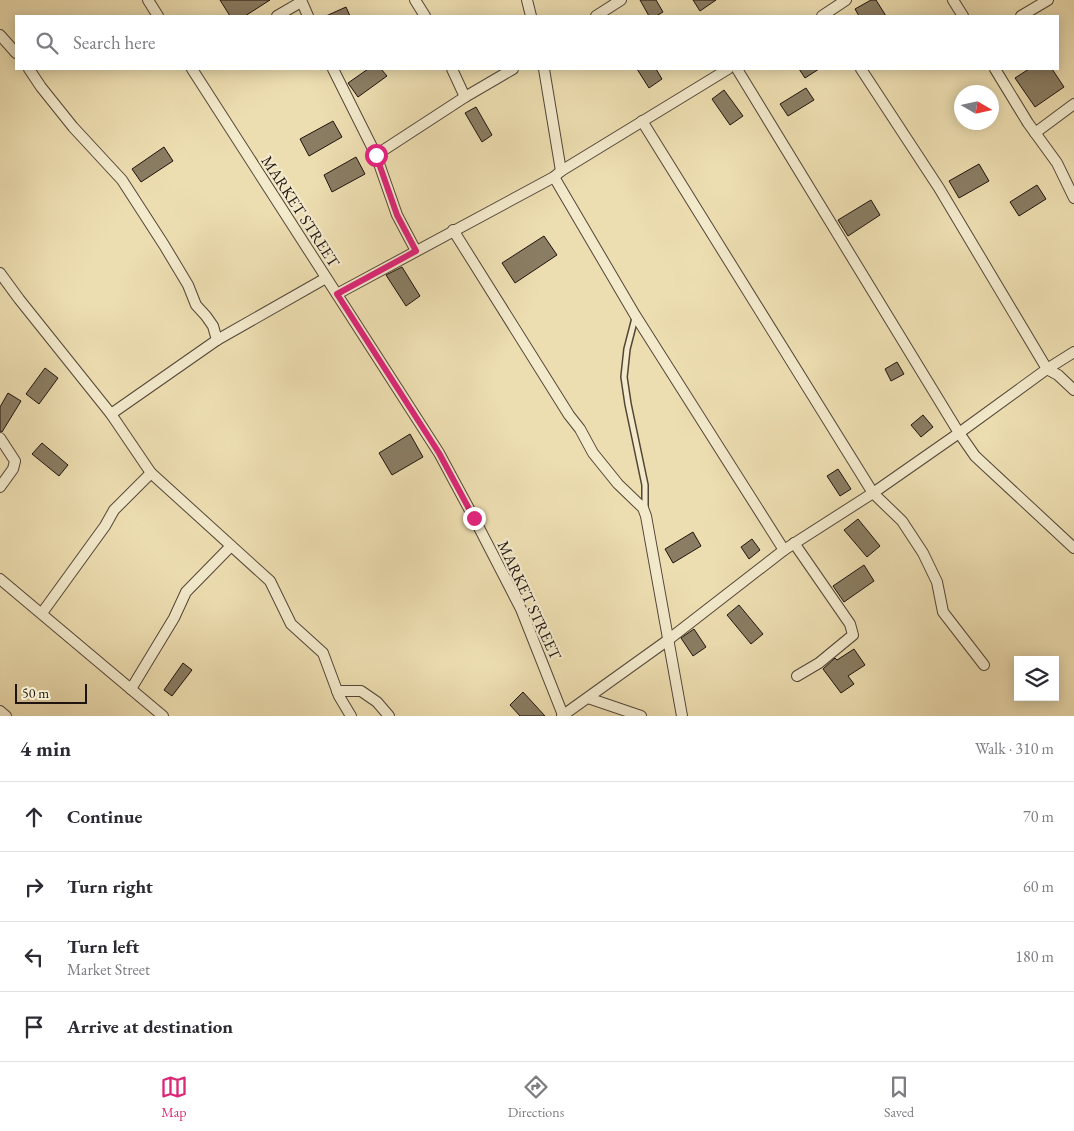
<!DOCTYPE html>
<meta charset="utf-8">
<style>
:root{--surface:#fff;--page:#f7f7f7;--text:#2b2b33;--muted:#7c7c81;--line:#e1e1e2;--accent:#db2777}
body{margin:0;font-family:"EB Garamond",serif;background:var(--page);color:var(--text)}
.controls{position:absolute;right:15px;bottom:15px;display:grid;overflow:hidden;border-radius:0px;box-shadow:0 2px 12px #0003}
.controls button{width:45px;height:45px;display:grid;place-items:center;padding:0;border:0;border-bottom:1px solid var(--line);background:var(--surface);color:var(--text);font:25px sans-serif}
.compass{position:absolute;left:954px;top:85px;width:45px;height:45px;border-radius:50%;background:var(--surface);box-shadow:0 2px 12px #0003;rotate:99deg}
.scale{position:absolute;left:15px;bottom:12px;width:72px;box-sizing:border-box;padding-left:5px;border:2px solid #1e130e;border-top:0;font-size:14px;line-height:18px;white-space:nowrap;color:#1e130e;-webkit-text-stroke:4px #f3eacc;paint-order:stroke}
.stop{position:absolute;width:15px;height:15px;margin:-11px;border:4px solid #db2777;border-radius:50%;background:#fff}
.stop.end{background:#db2777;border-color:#fff;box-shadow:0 1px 5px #0008}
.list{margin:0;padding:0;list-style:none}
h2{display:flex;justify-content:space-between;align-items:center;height:65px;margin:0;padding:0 20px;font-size:21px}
h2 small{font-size:16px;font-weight:400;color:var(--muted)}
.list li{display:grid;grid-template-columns:32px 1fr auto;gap:15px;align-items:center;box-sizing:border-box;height:70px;padding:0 20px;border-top:1px solid var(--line)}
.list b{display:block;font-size:19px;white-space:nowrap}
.list p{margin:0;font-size:16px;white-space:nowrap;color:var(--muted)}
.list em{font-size:16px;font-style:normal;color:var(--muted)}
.icon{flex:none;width:28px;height:28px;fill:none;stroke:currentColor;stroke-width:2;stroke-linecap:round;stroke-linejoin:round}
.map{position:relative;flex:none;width:1074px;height:716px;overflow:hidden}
.search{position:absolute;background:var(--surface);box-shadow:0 2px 12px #0003;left:15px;right:15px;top:15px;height:55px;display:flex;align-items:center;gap:12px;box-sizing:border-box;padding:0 18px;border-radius:0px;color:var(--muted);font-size:19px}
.sheet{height:345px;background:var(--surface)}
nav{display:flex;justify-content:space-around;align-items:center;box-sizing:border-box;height:70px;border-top:1px solid var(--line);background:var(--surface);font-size:14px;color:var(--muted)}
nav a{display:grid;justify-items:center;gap:2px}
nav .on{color:var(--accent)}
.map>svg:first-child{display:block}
.building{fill:#8a7d63;stroke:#1e130e}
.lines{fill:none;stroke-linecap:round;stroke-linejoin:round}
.lane-casing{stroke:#524637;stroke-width:8}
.street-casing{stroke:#524637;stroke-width:12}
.lane{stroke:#f3eacc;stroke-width:5}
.street{stroke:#f3eacc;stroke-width:10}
.route{stroke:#db2777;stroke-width:6}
.labels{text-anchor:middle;stroke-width:4.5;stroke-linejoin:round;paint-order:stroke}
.street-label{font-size:16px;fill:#1e130e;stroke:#f3eacc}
</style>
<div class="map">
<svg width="1074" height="716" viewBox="0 0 1074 716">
<rect width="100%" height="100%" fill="#eddeb1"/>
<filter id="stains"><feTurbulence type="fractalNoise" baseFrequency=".004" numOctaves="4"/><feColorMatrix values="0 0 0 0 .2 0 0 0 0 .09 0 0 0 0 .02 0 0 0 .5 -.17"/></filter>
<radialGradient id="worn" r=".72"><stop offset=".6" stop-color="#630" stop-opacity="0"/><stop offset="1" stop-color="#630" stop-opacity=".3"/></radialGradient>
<g class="building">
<polygon points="220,0 270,0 245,16 230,16"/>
<polygon points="640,0 656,0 663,12 656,16 649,16"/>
<polygon points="693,0 716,0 700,11"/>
<polygon points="871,0 876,0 886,16 859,16 855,9"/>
<polygon points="346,7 350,16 326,16"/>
<polygon points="368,69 381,69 387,76 358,97 348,83"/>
<polygon points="637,69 656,69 662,79 649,88"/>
<polygon points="799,69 819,69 805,78"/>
<polygon points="1029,69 1052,69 1064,87 1035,107 1015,78"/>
<polygon points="806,88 814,100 788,116 780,104"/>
<polygon points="724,90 743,116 730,125 712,99"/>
<polygon points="476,107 492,135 482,142 465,113"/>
<polygon points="333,121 342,137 309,156 300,139"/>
<polygon points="164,147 173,161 141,182 132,169"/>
<polygon points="356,157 365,174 332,192 324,175"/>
<polygon points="979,164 989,181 959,198 949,181"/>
<polygon points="1037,185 1046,199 1019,216 1010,202"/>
<polygon points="871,200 880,215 848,236 838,220"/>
<polygon points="544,236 557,255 515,283 502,263"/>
<polygon points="402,267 420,296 406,306 386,275"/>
<polygon points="897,362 904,374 891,381 885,369"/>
<polygon points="45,368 58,378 39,404 26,394"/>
<polygon points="8,393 21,401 2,432 0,431 0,407"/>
<polygon points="923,415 933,427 921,437 911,425"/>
<polygon points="410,434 423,457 392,475 379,453"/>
<polygon points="42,443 68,465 59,476 32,454"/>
<polygon points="838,469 851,489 840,496 827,476"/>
<polygon points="858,519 880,546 867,557 844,530"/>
<polygon points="693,532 701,546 673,563 665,549"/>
<polygon points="752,539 760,550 749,559 741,547"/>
<polygon points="864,565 874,581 844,602 833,586"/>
<polygon points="739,605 763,634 751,644 727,615"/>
<polygon points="694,629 706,647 693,656 681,638"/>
<polygon points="854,649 865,665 848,676 854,684 841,693 823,669 835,658 837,660"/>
<polygon points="183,663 192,670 172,696 164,690"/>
<polygon points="523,692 545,716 520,716 510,705"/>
</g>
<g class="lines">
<defs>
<polyline id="lane" points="635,318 627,349 624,377 628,404 645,485 645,508"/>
<g id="street">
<polyline points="148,0 158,16"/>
<polyline points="301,0 308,16"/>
<polyline points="415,0 425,16"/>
<polyline points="527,0 531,16"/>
<polyline points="953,0 963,16"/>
<polyline points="277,16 301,2"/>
<polyline points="596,16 621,0"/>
<polyline points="822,16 846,0"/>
<polyline points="1021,16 1048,0"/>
<polyline points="0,35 16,53"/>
<polyline points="29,69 41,87 73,127 122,180 164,245 188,285 196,305 206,316 213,326 217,340"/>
<polyline points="192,69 439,453 474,518 521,609 563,715"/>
<polyline points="333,69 376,155 397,215 416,251"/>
<polyline points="452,69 465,97"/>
<polyline points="544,69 561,171"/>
<polyline points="737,69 959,433 975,456 1074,548"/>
<polyline points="861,69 939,188 1047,369 1058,375 1074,390"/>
<polyline points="995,69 1028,123 1057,163 1074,198"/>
<polyline points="642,121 873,493 902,521 923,553 937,582 943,612 984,665"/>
<polyline points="1035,133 1074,104"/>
<polyline points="376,155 465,97 513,69"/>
<polyline points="554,177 635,315 784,550"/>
<polyline points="453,230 569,415 580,429 593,453 618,484 643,508 646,516 682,716"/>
<polyline points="0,273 19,299 111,414 151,473 270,581 291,624 323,653 339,696 351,716"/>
<polyline points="337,294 554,177 561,171 728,69"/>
<polyline points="111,414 217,340 326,278"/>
<polyline points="0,438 15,461 13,469 0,487"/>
<polyline points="794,543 850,624 853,635 819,663 797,676"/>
<polyline points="0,579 163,716"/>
<polyline points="42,613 105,526 114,510 151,473"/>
<polyline points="131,689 174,618 186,592 231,546"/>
<polyline points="337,691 361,691 377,702 389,716"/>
<polyline points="588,698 641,716"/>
<polyline points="0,711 6,716"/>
<polyline points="562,716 668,640 784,550 873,493 959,433 1047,369 1074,352"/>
</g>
</defs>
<use href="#lane" class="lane-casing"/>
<use href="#street" class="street-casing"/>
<use href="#lane" class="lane"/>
<use href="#street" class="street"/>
</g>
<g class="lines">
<polyline class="route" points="376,155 397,215 416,251 337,294 439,453 474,518"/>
</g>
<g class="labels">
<g class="street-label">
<text transform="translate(301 211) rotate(57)" y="6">MARKET STREET</text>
<text transform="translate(530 600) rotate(65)" y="6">MARKET STREET</text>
</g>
</g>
<rect width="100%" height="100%" filter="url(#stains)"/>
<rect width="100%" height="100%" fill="url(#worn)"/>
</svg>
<div class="controls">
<button><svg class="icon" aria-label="layers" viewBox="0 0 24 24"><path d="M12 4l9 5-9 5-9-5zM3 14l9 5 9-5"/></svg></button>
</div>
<svg class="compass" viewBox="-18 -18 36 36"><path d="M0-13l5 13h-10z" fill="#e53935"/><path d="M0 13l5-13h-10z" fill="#7c7c81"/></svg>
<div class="scale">50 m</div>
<div class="stop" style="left:376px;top:155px"></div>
<div class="stop end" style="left:474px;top:518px"></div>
<div class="search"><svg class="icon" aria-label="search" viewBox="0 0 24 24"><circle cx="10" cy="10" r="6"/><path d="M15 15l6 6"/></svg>Search here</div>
</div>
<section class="sheet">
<h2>4 min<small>Walk · 310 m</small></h2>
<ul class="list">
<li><svg class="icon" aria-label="ahead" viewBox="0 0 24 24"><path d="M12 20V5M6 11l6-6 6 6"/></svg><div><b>Continue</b></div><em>70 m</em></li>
<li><svg class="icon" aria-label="right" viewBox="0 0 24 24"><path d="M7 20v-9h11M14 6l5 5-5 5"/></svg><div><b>Turn right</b></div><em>60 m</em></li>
<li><svg class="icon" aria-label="left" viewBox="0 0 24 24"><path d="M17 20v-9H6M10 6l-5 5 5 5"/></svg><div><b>Turn left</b><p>Market Street</p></div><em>180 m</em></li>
<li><svg class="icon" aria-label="arrive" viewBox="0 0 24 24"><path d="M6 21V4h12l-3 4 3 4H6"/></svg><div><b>Arrive at destination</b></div></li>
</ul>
</section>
<nav>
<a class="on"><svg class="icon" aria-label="map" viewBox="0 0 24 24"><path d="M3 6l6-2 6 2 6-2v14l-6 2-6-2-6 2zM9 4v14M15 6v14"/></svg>Map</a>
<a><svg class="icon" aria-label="directions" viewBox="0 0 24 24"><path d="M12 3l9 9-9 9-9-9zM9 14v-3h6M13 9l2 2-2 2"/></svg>Directions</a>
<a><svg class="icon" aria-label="saved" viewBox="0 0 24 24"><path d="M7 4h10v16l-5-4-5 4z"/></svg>Saved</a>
</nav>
